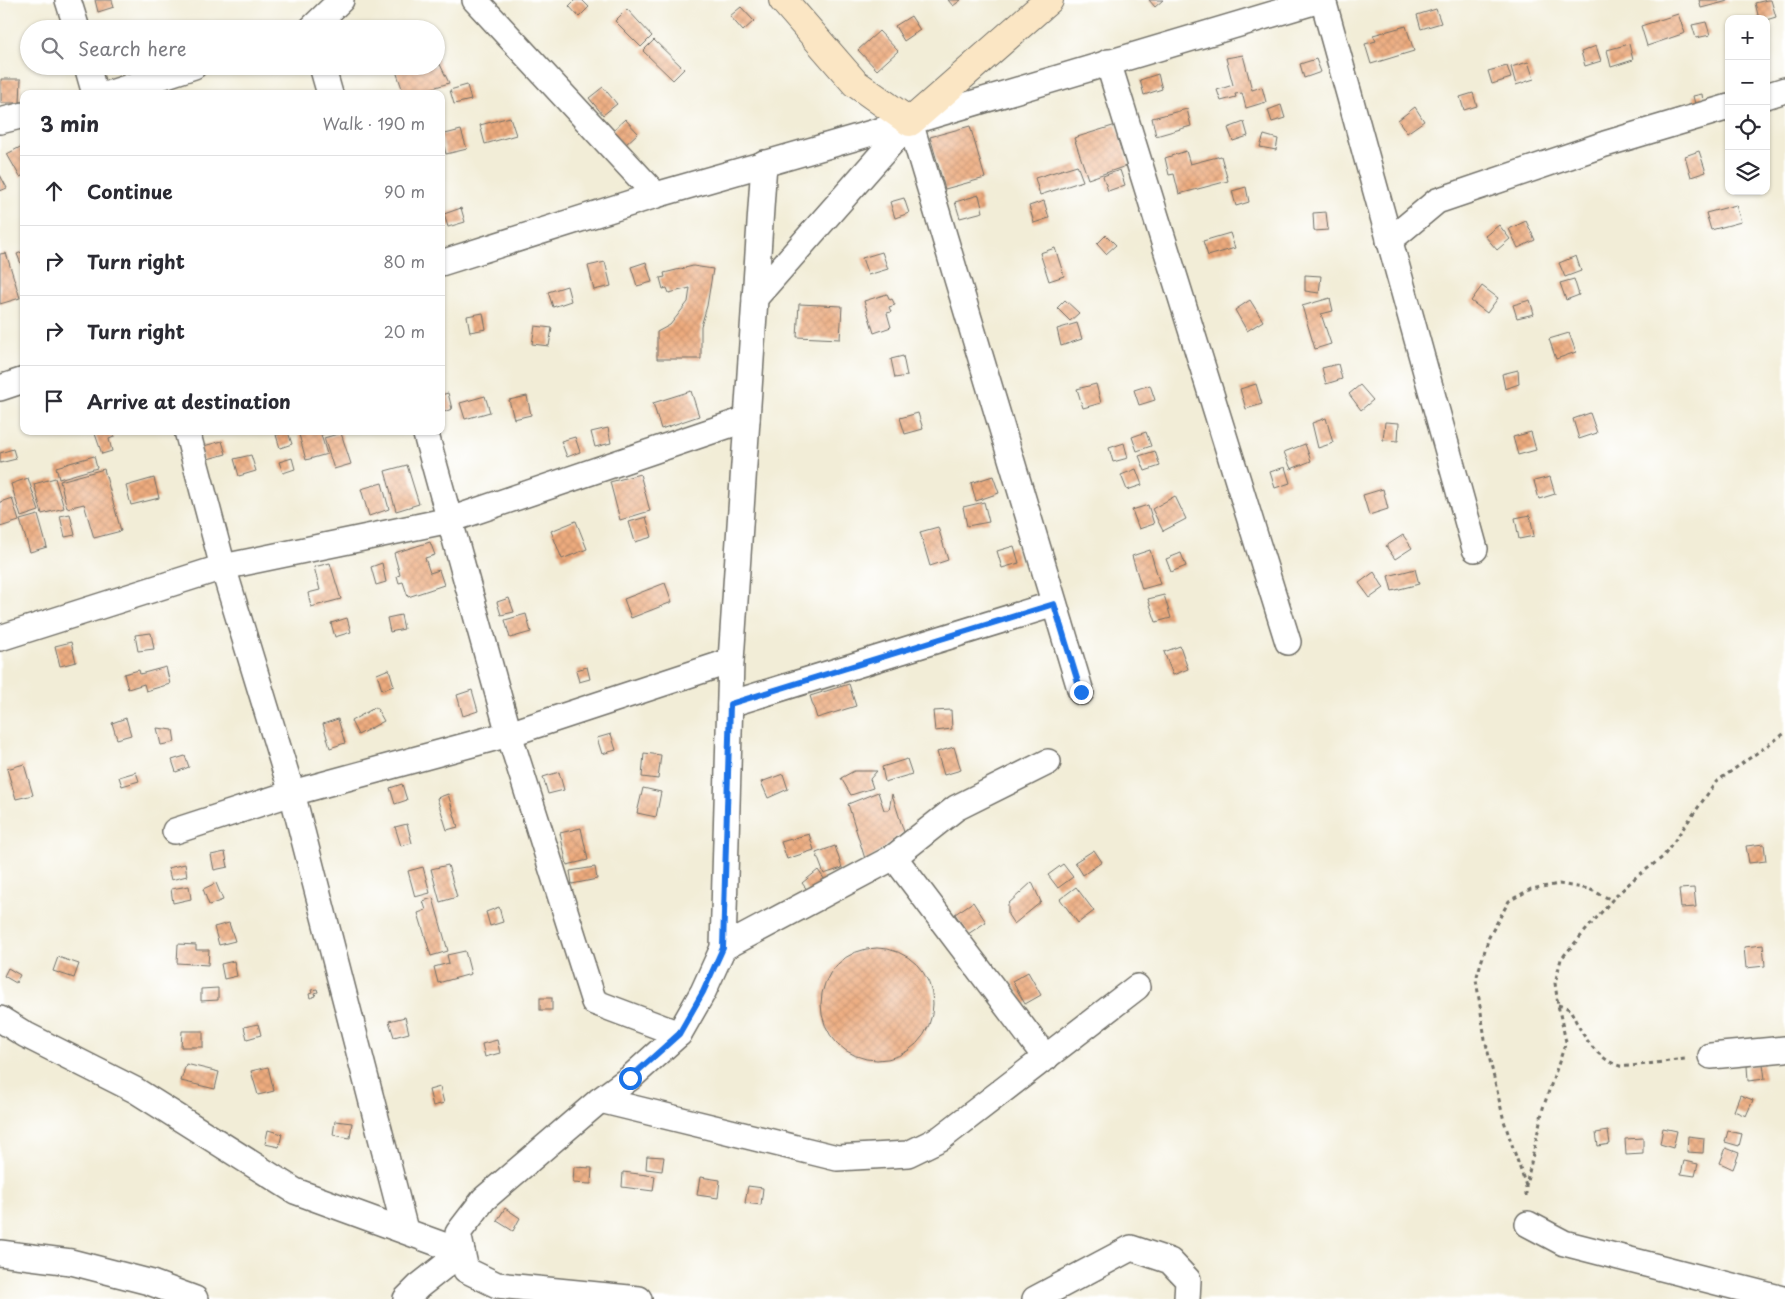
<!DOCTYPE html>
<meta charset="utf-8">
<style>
:root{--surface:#fff;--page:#f7f7f7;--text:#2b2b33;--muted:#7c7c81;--line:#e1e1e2}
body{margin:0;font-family:"Playpen Sans",sans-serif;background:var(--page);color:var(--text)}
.controls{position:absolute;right:15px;top:15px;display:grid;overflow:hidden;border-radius:10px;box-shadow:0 1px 4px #0004}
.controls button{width:45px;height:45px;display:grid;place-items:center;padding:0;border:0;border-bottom:1px solid var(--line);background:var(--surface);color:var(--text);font:25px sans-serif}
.stop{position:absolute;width:15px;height:15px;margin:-11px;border:4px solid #1a73e8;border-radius:50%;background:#fff}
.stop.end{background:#1a73e8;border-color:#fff;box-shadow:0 1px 5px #0008}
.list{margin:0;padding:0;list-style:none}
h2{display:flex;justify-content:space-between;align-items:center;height:65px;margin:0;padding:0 20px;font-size:21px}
h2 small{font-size:16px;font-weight:400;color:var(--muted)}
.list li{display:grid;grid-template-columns:32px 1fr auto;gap:15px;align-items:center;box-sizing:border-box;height:70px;padding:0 20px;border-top:1px solid var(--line)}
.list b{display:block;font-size:19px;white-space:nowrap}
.list em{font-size:16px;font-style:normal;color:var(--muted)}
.icon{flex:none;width:28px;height:28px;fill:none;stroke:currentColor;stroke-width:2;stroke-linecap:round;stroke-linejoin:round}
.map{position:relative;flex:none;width:1785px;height:1299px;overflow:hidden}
.search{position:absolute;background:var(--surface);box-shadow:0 1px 4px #0004;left:20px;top:20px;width:425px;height:55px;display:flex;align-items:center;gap:12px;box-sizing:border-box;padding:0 18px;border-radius:28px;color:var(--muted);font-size:19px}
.panel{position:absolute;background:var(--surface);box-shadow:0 1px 4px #0004;left:20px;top:90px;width:425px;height:345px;border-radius:10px}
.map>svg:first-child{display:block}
.building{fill:url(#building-cross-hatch)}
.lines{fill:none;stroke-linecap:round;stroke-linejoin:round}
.street-casing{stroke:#716f67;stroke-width:28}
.secondary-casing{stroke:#716f67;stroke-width:30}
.path{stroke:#716f67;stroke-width:3;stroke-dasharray:4 4;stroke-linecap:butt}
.street{stroke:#fff;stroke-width:25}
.secondary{stroke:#fbe6c4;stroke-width:28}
.route{stroke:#1a73e8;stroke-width:6}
</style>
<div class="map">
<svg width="1785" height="1299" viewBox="0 0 1785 1299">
<defs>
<pattern id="building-cross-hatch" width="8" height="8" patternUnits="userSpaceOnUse" patternTransform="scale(1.25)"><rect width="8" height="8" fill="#edab7e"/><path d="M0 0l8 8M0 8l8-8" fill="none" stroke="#cb936d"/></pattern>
</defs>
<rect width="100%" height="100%" fill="#fff"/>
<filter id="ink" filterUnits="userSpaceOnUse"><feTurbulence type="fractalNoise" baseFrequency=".02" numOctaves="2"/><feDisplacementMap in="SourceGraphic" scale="10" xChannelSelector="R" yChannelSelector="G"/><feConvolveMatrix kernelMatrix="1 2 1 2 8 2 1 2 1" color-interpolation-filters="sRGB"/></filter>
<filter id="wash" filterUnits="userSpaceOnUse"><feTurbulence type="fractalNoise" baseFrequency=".0096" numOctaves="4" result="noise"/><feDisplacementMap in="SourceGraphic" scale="20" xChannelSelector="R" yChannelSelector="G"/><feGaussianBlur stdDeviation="1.12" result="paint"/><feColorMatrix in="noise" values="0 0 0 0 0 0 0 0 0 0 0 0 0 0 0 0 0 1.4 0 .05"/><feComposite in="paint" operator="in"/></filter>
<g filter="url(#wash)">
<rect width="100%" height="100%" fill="#f2edd7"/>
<g id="blocks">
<g class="building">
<polygon points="95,0 112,0 114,7 98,12"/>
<polygon points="575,0 582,0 589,7 579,17 569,6"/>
<polygon points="948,0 961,0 953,6"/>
<polygon points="1149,0 1163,0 1155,7"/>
<polygon points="1699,0 1728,0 1728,1 1701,8"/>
<polygon points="1767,0 1771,0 1776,17 1766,20 1759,19 1755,3"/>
<polygon points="741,7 754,21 743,31 730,16"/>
<polygon points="627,9 652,36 641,47 615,21"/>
<polygon points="1436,9 1441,23 1421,29 1417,15"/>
<polygon points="1678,14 1685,33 1647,46 1641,26"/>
<polygon points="911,16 920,30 904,41 895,26"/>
<polygon points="1706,22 1710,35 1696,38 1692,25"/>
<polygon points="1406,26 1414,51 1371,64 1365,44 1376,41 1373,35"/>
<polygon points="879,31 898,51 877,70 858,50"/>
<polygon points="654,40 684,69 673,80 643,51"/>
<polygon points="1629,44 1633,60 1611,67 1607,50"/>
<polygon points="1596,46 1601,61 1585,66 1581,52"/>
<polygon points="1243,55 1252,90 1262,87 1266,102 1246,108 1242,93 1235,94 1236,97 1221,101 1217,90 1233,85 1226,58"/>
<polygon points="436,56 449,83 413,94 404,94 396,71 401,66 436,66"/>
<polygon points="1316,59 1321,72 1304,78 1300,64"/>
<polygon points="1528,62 1534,79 1516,85 1511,67"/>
<polygon points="1507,66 1511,78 1492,84 1488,71"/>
<polygon points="1158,74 1162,89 1144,95 1140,80"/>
<polygon points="1,79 21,79 20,103 1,103"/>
<polygon points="467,85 471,100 454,104 450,90"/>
<polygon points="603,87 617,104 603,115 589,98"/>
<polygon points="1473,93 1477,106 1464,110 1460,97"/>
<polygon points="1702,94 1703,102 1695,104 1693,96"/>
<polygon points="1281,105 1285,118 1272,122 1268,110"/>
<polygon points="1415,107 1424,121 1407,133 1398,120"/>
<polygon points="1187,109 1191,126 1156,136 1152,118"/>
<polygon points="510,117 516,135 485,144 480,125"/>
<polygon points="625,119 638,133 624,146 611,132"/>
<polygon points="1244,122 1248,136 1233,141 1228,128"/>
<polygon points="1116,125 1129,165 1088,179 1074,138"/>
<polygon points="970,126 985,178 945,189 930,137"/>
<polygon points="461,130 467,149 446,154 441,135"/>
<polygon points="1264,135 1278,139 1276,150 1260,147"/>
<polygon points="24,145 24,175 20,177 7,154"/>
<polygon points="1186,151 1190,164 1221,156 1228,181 1179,194 1174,174 1169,175 1165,158"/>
<polygon points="1699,151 1706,172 1691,177 1685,156"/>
<polygon points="1077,165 1083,181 1040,195 1035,178"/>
<polygon points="1120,170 1125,185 1108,191 1103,176"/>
<polygon points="0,175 7,188 0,191"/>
<polygon points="1246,187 1249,202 1236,206 1232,191"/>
<polygon points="979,195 983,212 960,218 955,202"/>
<polygon points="904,198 909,213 895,218 890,202"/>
<polygon points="1044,201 1049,218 1034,223 1029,206"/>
<polygon points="1736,205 1741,222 1711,230 1706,213"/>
<polygon points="461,208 465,222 448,227 444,214"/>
<polygon points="1326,212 1328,230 1314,231 1313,213"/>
<polygon points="1526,221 1535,240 1518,248 1509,229"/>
<polygon points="1499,225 1510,239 1497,250 1485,236"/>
<polygon points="1230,233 1235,248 1208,256 1203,241"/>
<polygon points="1106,235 1116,245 1106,254 1097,244"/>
<polygon points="1055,248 1064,276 1049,281 1040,253"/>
<polygon points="24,251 24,271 17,254"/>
<polygon points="882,252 888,269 868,275 862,258"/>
<polygon points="6,253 20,298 0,304 0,254"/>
<polygon points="1576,256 1581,271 1565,277 1559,263"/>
<polygon points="605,262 611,286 594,290 588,266"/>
<polygon points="646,262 652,282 637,286 631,267"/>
<polygon points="693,266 713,269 707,306 701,326 701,359 657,359 657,332 670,325 688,302 690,288 669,293 667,288 663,289 660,278 665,277 664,273"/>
<polygon points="1305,275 1321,276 1319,293 1305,291"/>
<polygon points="1574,279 1579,295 1566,300 1560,283"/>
<polygon points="567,286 571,301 553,307 548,292"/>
<polygon points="1482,286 1498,298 1487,313 1471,301"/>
<polygon points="887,294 890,300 892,299 895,305 889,307 891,312 887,313 891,327 874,333 864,301"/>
<polygon points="1330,298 1333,311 1321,314 1331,344 1315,349 1302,306"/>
<polygon points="1065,300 1079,313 1070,321 1057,308"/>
<polygon points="1250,300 1263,321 1247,331 1235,310"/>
<polygon points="1530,300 1534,314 1517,318 1513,305"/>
<polygon points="799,304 842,306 840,339 797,337"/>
<polygon points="483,313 486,329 470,332 467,316"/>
<polygon points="1077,323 1082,339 1061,346 1057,329"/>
<polygon points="535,326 552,328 549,346 532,344"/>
<polygon points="1569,333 1576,352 1556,359 1549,339"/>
<polygon points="903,356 907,376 895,378 891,359"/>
<polygon points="1338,364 1342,379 1326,384 1322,368"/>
<polygon points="1518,370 1519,384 1505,389 1502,374"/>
<polygon points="1096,384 1101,403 1083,408 1077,389"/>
<polygon points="1256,384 1262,404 1246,409 1240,389"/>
<polygon points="1150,385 1155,400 1139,405 1134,390"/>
<polygon points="1360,385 1373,400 1361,410 1349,394"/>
<polygon points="691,391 699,416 661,429 653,403"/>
<polygon points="448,393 452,409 441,413 441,395"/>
<polygon points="485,396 490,412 465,419 460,403"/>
<polygon points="527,396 531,415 514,419 509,400"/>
<polygon points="918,413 923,429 905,434 900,418"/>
<polygon points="1590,413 1597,433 1579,439 1573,419"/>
<polygon points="1326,418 1333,443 1318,448 1312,423"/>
<polygon points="1385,422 1399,423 1398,441 1383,440"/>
<polygon points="608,428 611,443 595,447 591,432"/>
<polygon points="94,431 113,431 114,437 109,439 112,451 102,454"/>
<polygon points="298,431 331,431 321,435 327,454 306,460"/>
<polygon points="288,432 292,444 280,448 276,435"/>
<polygon points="1146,432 1151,446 1137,451 1132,437"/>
<polygon points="1531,432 1536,450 1518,455 1513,437"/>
<polygon points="341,433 351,464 334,469 324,438"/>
<polygon points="575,437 580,452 567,457 561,441"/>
<polygon points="222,441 226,454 204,460 200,447"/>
<polygon points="1124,443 1128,458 1113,462 1109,448"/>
<polygon points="1305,444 1311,461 1291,469 1284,452"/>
<polygon points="13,449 16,459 0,463 0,453"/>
<polygon points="1155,451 1160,466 1145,471 1139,456"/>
<polygon points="251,455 256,471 239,476 234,459"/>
<polygon points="94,456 97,468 59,479 56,467"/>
<polygon points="292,458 295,469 283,473 279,462"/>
<polygon points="407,465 419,504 396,511 385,471"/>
<polygon points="1285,467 1290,483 1275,488 1270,472"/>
<polygon points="104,469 121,531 94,538 84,504 67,508 60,481"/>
<polygon points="1136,469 1142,485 1127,490 1121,475"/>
<polygon points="640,474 650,511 620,520 610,482"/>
<polygon points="993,476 999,493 976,501 971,483"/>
<polygon points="1550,477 1555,494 1539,499 1534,481"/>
<polygon points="28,478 39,511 21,517 11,484"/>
<polygon points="55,478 64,508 42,514 34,484"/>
<polygon points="154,478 159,498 131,505 126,486"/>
<polygon points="382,483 389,509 369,516 361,489"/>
<polygon points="1383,489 1388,509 1369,515 1363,495"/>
<polygon points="1175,496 1186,519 1163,531 1152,509"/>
<polygon points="12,498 19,521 0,527 0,502"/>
<polygon points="984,502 989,522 967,526 963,507"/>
<polygon points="1148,505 1154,524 1139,529 1132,510"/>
<polygon points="70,514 75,535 65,537 60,516"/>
<polygon points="38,515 47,547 30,552 20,520"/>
<polygon points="1530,515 1534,536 1519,539 1515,518"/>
<polygon points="646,517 652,537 635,542 629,522"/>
<polygon points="576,521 587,549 562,559 551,531"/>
<polygon points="938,527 948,560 930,566 920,532"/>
<polygon points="1403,535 1412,548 1395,559 1386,546"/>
<polygon points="430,542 435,555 425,558 430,573 439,570 444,585 408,597 403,582 399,583 397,576 400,575 394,553"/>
<polygon points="1014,546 1019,563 1002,568 997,551"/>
<polygon points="1150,550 1160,584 1142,589 1132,556"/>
<polygon points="1181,553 1186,566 1171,572 1166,559"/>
<polygon points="330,563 341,599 311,607 308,593 320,590 314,567"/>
<polygon points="382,563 386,582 376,585 371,567"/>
<polygon points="1415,569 1419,584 1392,591 1388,576"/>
<polygon points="1374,572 1384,588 1370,598 1359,583"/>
<polygon points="665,583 672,602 631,618 624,599"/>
<polygon points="1164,595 1171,618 1156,622 1148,599"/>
<polygon points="509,598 514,612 501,615 497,602"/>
<polygon points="526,614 531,632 510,638 505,620"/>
<polygon points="401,615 404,629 390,632 387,618"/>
<polygon points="347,618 351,632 335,637 331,623"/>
<polygon points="151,633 154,649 138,651 135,635"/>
<polygon points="71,642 76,662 60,666 55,646"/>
<polygon points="1180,646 1188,669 1173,675 1164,652"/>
<polygon points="166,667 170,684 146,691 144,684 128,689 124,674 139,670 140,674"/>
<polygon points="587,667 590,679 579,682 576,670"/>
<polygon points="389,669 394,686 382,690 377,674"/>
<polygon points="849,684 856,706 817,718 810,696"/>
<polygon points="472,690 478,711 463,716 457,695"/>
<polygon points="376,707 384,721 358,735 351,721"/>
<polygon points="951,710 952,729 935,731 933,711"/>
<polygon points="126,718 131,735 117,739 112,723"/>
<polygon points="338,719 345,743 330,748 323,724"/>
<polygon points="157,728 173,730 175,742 161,745"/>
<polygon points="611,734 616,750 602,754 597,738"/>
<polygon points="954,747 961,770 944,775 937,752"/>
<polygon points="644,753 661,755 658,779 642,777"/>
<polygon points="185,756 189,767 176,772 172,760"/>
<polygon points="907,759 912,774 885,782 882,767"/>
<polygon points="24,764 33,795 16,799 7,769"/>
<polygon points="854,771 877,771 870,779 873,788 851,795 841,778"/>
<polygon points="136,772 139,781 122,786 119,777"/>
<polygon points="559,772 564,790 548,794 543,777"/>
<polygon points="783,774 788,789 768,798 761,782"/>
<polygon points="402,784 407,800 395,804 390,788"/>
<polygon points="643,788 661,792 656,817 637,813"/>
<polygon points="878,792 884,810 889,810 892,794 904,832 866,862 848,804"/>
<polygon points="448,794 458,827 447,830 437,798"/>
<polygon points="407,824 412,843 401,846 395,827"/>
<polygon points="581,828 588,860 567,865 560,833"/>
<polygon points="809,834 814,850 787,859 781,842"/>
<polygon points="1764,844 1766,861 1749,863 1746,846"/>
<polygon points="835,846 842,868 824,874 816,853"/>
<polygon points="1094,850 1102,862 1083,875 1075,862"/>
<polygon points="225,852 228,867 214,870 211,855"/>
<polygon points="185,864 187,876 171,880 168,868"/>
<polygon points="1063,864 1073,877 1058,888 1048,875"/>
<polygon points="448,865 457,897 440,902 431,869"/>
<polygon points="423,867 430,893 415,897 408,871"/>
<polygon points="595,867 597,879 572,884 570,871"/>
<polygon points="818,870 827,883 811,895 802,883"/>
<polygon points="1032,882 1041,902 1014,924 1008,915 1008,904"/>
<polygon points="216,883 223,900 209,905 203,889"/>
<polygon points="189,886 191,899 173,903 171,889"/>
<polygon points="1076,887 1094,911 1078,923 1060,899"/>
<polygon points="1694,888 1696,907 1681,908 1679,889"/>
<polygon points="433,898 448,951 431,956 418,913 426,910 423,901"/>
<polygon points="973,902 986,922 968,934 955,914"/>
<polygon points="499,907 503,922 490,926 486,912"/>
<polygon points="229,923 235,941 219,945 214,927"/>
<polygon points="178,944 196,945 196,950 209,950 208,965 177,963"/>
<polygon points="1763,945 1765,966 1746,968 1744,947"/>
<circle cx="877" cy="1004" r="56"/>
<polygon points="465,951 471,974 438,983 434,967 449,963 447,955"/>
<polygon points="58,957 79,964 74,978 53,971"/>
<polygon points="234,961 237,976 224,979 221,964"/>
<polygon points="8,968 20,975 16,983 4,976"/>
<polygon points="1028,972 1041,995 1025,1004 1012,981"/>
<polygon points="218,988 218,1000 201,1001 201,989"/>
<polygon points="317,989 318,992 315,993 316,996 310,998 309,994 312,993 311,990"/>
<rect x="540" y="998" width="12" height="12"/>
<polygon points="405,1017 409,1033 394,1037 389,1021"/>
<polygon points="258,1024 261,1035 247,1039 244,1027"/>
<polygon points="182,1031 203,1031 203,1047 181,1047"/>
<polygon points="497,1040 500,1053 485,1057 482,1044"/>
<polygon points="186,1064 219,1072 215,1089 181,1081"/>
<polygon points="1763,1064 1765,1079 1748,1081 1747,1066"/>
<polygon points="268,1067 274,1091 258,1095 251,1071"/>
<polygon points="440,1087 444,1103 433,1106 429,1090"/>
<polygon points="1740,1095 1753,1100 1746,1116 1734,1111"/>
<polygon points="335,1121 352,1123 350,1138 333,1135"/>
<polygon points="1663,1128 1677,1131 1673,1148 1660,1144"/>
<polygon points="268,1130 282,1134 279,1147 265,1144"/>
<polygon points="1608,1131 1610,1144 1598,1146 1596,1133"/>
<polygon points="1728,1131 1742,1134 1739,1146 1725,1142"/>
<polygon points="1688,1136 1704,1138 1703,1153 1687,1152"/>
<polygon points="1643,1138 1643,1154 1626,1155 1625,1139"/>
<polygon points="1726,1148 1739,1153 1733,1169 1720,1163"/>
<polygon points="647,1156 664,1157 662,1171 646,1169"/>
<polygon points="1684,1161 1698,1164 1695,1176 1681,1174"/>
<polygon points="574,1167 592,1168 591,1184 573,1183"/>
<polygon points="623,1172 655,1176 653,1191 622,1187"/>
<polygon points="700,1177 720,1180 718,1198 697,1195"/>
<polygon points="748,1186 763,1188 761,1205 745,1203"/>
<polygon points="505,1208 520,1218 513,1231 497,1221"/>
</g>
</g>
</g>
<g filter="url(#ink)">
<use href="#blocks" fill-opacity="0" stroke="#716f67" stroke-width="1"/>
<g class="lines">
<defs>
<g id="street">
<polyline points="68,0 77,29"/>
<polyline points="475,0 656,195"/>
<polyline points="1323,0 1475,549"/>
<polyline points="311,29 341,0"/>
<polyline points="1108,62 1288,642"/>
<polyline points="87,66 95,94"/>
<polyline points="322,66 330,94"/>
<polyline points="108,94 194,66"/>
<polyline points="1766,96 1785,90"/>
<polyline points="0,121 24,115"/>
<polyline points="910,122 1081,692"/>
<polyline points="1389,241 1437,201 1605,144 1729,107"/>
<polyline points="441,263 656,195 910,122 1320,0"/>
<polyline points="755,298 910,122"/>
<polyline points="0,388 24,380"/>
<polyline points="187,431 223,567 292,793 405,1230"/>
<polyline points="425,431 509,734 594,1002 679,1034"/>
<polyline points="0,638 223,567 450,520 747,419"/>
<polyline points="730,704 1054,604"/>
<polyline points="175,831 292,793 509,734 731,661"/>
<polyline points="894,857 1046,1058"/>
<polyline points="723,948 894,857 956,808 1048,762"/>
<polyline points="0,1019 26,1035 135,1090 295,1191 462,1252"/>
<polyline points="1711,1056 1785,1049"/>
<polyline points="600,1100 837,1158 908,1154 941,1138 1137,987"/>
<polyline points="1528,1224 1564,1243 1783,1299"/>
<polyline points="0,1253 71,1262 149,1282 195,1299"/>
<polyline points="406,1299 419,1286 462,1252"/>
<polyline points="639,1299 497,1285 466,1270 458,1233 484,1199 600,1100 630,1078 679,1034 703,992 723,948 731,661 764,163"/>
<polyline points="1035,1299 1131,1248 1170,1261 1188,1280 1187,1299"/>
</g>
<polyline id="secondary" points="783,0 855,83 910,122 1049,0"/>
</defs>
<use href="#street" class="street-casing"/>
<use href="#secondary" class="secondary-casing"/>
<g class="path">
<path d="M1558,1005L1570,1009C1580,1031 1594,1058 1620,1066C1626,1068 1674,1060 1685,1059"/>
<polyline points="1526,1186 1504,1121 1485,1039 1476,979 1489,937 1509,901 1531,889 1559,884 1589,889 1612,900"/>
<polyline points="1526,1196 1526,1186 1543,1108 1566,1042 1558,1005 1555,983 1561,959 1612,900 1635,878 1663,857 1716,782 1785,733"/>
</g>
<use href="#street" class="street"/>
<use href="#secondary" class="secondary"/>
</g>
</g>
<g class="lines" filter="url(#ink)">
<polyline class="route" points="630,1078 679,1034 703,992 723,948 730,704 1054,604 1081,692"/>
</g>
</svg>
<div class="controls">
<button>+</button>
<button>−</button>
<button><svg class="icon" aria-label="locate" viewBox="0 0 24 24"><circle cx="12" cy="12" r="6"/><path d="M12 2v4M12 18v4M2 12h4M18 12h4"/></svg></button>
<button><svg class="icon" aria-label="layers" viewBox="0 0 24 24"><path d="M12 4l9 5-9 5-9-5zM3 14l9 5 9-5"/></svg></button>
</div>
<div class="stop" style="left:630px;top:1078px"></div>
<div class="stop end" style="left:1081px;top:692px"></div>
<div class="search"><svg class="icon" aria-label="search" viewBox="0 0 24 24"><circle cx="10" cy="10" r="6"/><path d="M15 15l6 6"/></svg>Search here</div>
<section class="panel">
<h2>3 min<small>Walk · 190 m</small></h2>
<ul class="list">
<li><svg class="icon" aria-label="ahead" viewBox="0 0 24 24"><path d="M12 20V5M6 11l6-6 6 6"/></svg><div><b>Continue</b></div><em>90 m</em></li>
<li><svg class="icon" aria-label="right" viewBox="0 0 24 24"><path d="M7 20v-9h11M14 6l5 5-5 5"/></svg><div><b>Turn right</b></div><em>80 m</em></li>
<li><svg class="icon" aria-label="right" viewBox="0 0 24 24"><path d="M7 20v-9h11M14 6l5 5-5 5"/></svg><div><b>Turn right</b></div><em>20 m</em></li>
<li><svg class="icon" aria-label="arrive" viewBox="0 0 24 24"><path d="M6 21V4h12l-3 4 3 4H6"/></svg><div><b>Arrive at destination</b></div></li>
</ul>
</section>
</div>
